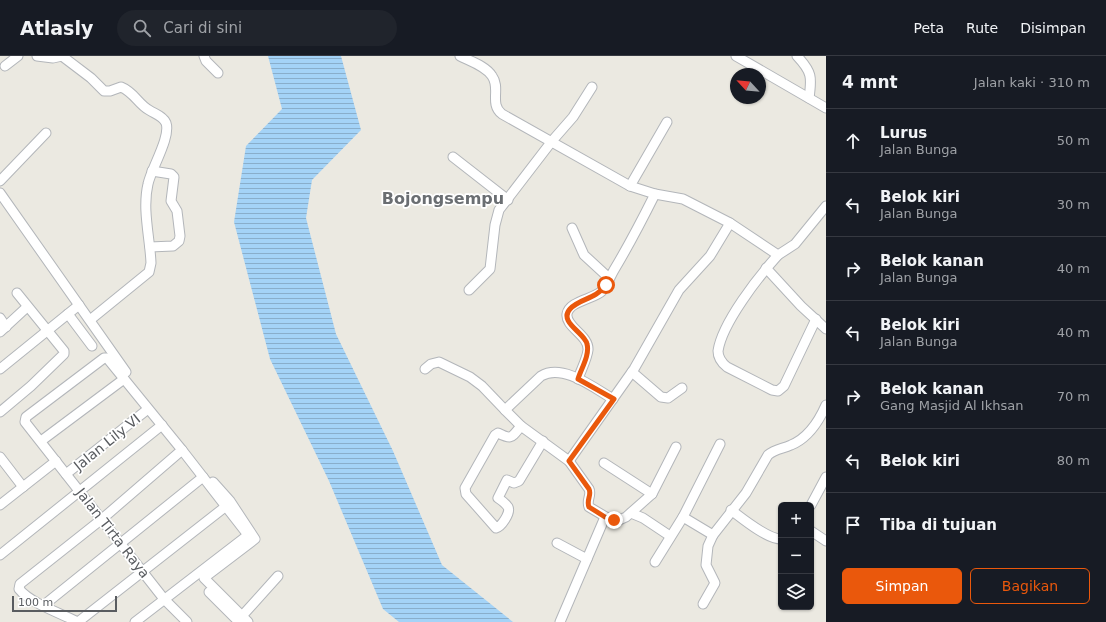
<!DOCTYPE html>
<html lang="id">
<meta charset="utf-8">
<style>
:root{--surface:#171b24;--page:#20242c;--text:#f1f3f6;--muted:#9ea1a6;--line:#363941;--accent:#ea580c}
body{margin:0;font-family:"DejaVu Sans",sans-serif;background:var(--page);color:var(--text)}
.controls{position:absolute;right:12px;bottom:12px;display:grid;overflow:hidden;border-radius:6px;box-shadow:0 1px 3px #0004}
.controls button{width:36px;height:36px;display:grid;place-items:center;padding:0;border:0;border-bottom:1px solid var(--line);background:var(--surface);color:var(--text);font:20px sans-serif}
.compass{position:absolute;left:730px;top:12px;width:36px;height:36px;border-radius:50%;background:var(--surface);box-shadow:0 1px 3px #0004;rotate:296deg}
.scale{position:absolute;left:12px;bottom:10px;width:105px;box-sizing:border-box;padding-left:4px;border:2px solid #595c60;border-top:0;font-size:11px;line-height:14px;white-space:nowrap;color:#595c60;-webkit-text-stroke:3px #fff;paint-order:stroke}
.stop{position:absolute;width:12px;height:12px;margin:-9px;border:3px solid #ea580c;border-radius:50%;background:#fff}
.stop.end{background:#ea580c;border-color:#fff;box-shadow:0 1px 4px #0008}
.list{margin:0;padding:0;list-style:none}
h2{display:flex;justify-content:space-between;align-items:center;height:52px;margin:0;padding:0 16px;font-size:17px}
h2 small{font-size:13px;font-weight:400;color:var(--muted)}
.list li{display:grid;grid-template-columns:26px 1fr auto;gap:12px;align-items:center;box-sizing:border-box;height:64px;padding:0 16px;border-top:1px solid var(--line)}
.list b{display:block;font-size:15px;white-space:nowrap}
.list p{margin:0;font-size:13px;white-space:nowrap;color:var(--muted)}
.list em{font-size:13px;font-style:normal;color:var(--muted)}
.actions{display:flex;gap:8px;padding:12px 16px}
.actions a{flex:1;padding:9px 0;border:1px solid var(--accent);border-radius:6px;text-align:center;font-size:14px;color:var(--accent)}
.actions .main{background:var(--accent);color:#fff}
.icon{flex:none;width:22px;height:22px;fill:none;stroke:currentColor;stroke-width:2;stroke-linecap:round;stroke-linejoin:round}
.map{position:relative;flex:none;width:826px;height:566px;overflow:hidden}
header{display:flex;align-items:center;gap:24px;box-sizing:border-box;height:56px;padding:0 20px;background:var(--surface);border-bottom:1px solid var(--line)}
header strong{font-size:19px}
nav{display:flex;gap:22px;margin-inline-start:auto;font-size:14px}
.search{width:280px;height:36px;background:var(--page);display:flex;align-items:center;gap:10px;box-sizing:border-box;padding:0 14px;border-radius:22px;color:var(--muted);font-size:15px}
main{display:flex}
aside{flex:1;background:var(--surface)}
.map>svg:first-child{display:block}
.water{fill:url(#water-rules)}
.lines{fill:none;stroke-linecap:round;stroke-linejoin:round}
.minor-casing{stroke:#b3b6ba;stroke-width:11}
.minor{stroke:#fff;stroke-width:9}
.route{stroke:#ea580c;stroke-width:5}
.labels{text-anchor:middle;stroke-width:3.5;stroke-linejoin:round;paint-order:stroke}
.street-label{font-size:14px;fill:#595c60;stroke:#fff}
.quarter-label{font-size:16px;font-weight:bold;fill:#6a6e72;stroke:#fff}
</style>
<header>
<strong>Atlasly</strong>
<div class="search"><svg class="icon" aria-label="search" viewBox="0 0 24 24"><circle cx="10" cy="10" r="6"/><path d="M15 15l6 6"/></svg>Cari di sini</div>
<nav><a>Peta</a><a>Rute</a><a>Disimpan</a></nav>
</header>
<main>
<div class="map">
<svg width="826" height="566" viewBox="0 0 826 566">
<defs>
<pattern id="water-rules" width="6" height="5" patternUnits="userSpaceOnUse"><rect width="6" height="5" fill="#a4d3f7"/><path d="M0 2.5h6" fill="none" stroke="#89aecb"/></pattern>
</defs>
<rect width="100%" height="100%" fill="#ebe9e1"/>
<polygon class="water" points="268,0 341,0 361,74 312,124 306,162 336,278 393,395 442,509 513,566 399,566 383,553 329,425 270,303 234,166 246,90 282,53"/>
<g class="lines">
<defs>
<g id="minor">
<polyline points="37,0 53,2 62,0"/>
<path d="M62,0L91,22L104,35H110L121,31C134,36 138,48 149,54C155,58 163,60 166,67C171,81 151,113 148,128C142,153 150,182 151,207L149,216L90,264"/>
<polyline points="204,0 206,5 218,17"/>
<path d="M460,0C470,5 486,10 492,20C501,32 489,48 502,58L630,130L655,138L683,143L730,167L778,199L795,188L826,150"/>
<polyline points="736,0 826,52"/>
<path d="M797,0C812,16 812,21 809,42"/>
<polyline points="5,10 18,0"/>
<polyline points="453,101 508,144"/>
<polyline points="0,125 46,77"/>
<polyline points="630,130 667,66"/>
<polyline points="0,137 126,316"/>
<polyline points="572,172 584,199 609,222"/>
<polyline points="150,191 173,190 179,185 180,180 177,155 171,145 174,121 171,118 152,115"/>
<path d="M778,199C759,220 722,267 718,295C718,301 722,307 727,311L772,334L778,335L784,330L816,263"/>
<polyline points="766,212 801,250 826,273"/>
<polyline points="469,234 490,213 495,169 499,154 552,85 573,61 592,31"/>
<polyline points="68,258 92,290"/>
<polyline points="0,262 6,271"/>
<polyline points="0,276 27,251"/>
<polyline points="0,313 79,249"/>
<path d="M425,313L431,308L439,306L470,321L482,330L505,354L541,320C563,307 594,332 613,343"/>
<polyline points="632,316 661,341 668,342 682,332"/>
<path d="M578,323C581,314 587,303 588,294C589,279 565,271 567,258C569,245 594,243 602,235C607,229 610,221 614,214C629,189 642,164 655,138"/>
<path d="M505,354L521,370L569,405L589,433C592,439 586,444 589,451L611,464L617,465L626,461L652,438L676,391"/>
<polyline points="0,356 31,330 64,298 64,295 17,237"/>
<path d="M521,370C511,382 512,384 498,377L495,379L465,432L466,438L496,472C501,471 511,457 508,451C506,448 501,444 498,442L507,424L514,427L519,425L543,385"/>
<polyline points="41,385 124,323"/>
<path d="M720,388L683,461L713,479L746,437L768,399C775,393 782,393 791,389C808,382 819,365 826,349"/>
<polyline points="0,401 23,431"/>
<polyline points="569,405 634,313 679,234 710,200 730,167"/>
<polyline points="604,407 652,438"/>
<polyline points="66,418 148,353"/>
<polyline points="213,426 230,445 255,483 204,522 248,566"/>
<polyline points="0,449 56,405"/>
<polyline points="811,449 826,421"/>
<path d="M731,454C743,463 767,483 781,483"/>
<polyline points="631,457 643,462 670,480"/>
<polyline points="811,475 826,485"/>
<polyline points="557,487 587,503"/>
<polyline points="0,499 162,369"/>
<polyline points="655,506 683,461"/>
<polyline points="209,536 239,566"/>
<polyline points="703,548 715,527 706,509 708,490 713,479"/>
<polyline points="44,549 203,421"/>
<polyline points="242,560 278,520"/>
<path d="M78,566C62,558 30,547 19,533L20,528L102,463L182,394"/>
<polyline points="78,566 225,451"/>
<polyline points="135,566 248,479 182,394 107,302 104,302 26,361 25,366 164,543 187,566"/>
<polyline points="560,566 605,461"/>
</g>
</defs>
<use href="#minor" class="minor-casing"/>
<use href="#minor" class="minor"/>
</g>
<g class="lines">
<path class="route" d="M606,229C595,244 580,242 570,253C558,266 585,277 587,288C590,299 581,313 578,323L614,343L569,405L589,433C592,439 586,444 589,451L605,461L614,464"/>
</g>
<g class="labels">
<g class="street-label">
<text transform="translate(107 386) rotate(-39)" y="5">Jalan Lily VI</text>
<text transform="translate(113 477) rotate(52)" y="5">Jalan Tirta Raya</text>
</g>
<g class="quarter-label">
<text x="443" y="148">Bojongsempu</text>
</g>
</g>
</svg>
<div class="controls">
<button>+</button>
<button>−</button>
<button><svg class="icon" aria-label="layers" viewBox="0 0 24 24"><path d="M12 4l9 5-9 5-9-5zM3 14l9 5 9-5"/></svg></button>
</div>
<svg class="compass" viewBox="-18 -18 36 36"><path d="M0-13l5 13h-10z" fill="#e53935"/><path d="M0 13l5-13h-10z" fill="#9ea1a6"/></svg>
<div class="scale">100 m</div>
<div class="stop" style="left:606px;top:229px"></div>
<div class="stop end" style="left:614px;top:464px"></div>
</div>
<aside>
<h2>4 mnt<small>Jalan kaki · 310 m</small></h2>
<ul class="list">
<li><svg class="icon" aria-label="ahead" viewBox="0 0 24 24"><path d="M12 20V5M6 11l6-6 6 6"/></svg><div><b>Lurus</b><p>Jalan Bunga</p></div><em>50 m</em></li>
<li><svg class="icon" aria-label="left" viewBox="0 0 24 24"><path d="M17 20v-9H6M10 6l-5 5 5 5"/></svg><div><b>Belok kiri</b><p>Jalan Bunga</p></div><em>30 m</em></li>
<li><svg class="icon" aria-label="right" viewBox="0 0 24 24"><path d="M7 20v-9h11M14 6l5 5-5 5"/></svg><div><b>Belok kanan</b><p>Jalan Bunga</p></div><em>40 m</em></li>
<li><svg class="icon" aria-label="left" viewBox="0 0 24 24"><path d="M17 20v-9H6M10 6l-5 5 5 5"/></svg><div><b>Belok kiri</b><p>Jalan Bunga</p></div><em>40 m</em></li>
<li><svg class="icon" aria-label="right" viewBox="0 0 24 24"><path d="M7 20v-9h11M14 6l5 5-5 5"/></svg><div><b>Belok kanan</b><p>Gang Masjid Al Ikhsan</p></div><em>70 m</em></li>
<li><svg class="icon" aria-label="left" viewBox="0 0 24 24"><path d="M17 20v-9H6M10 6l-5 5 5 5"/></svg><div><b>Belok kiri</b></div><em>80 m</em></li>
<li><svg class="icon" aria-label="arrive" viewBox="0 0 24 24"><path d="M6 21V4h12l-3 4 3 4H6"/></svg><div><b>Tiba di tujuan</b></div></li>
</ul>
<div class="actions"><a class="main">Simpan</a><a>Bagikan</a></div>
</aside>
</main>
